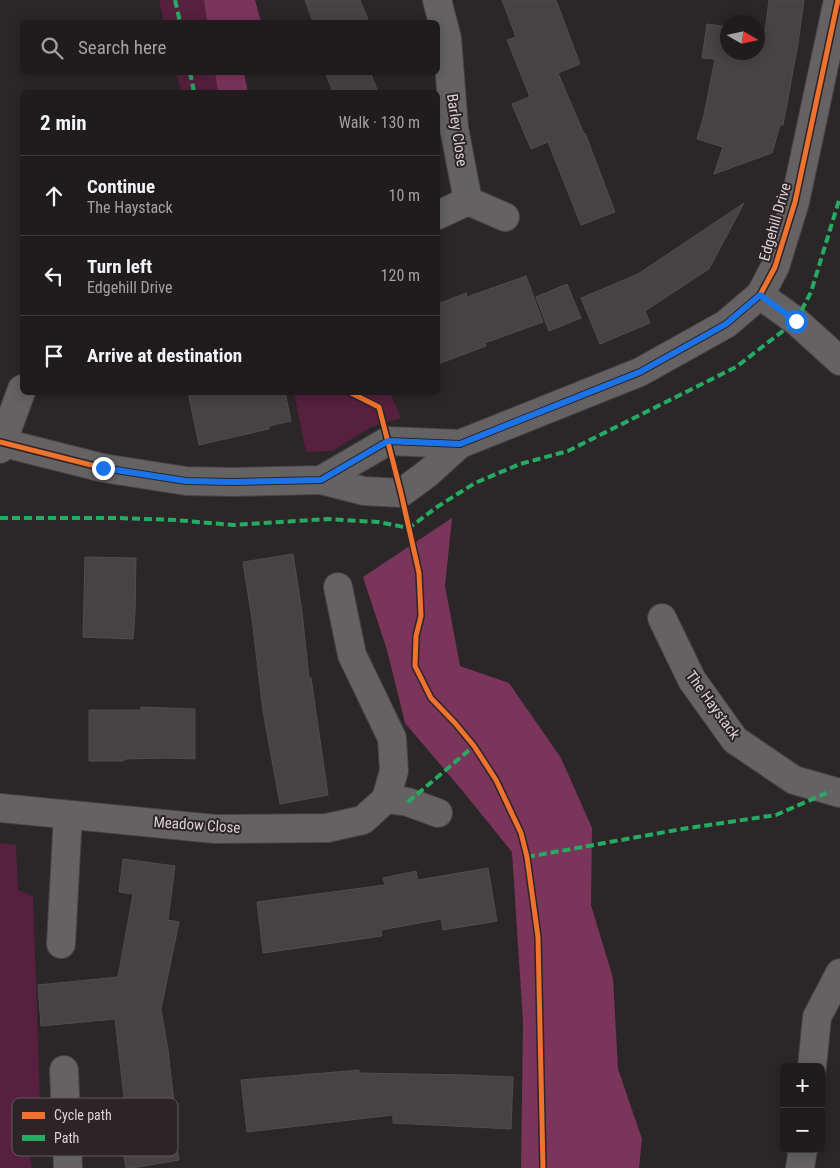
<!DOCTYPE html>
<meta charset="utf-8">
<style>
:root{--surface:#201c1e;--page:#2d292b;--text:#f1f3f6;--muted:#a2a1a4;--line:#3d3a3c}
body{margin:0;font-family:"Roboto Condensed",sans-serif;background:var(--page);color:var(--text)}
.controls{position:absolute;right:15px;bottom:15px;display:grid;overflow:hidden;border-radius:8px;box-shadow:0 2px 12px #0003}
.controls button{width:45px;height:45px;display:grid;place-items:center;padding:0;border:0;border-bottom:1px solid var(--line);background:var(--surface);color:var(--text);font:25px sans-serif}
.compass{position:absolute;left:720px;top:15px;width:45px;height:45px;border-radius:50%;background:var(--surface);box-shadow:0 2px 12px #0003;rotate:99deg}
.stop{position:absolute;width:15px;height:15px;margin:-11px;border:4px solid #1a73e8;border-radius:50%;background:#fff}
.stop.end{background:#1a73e8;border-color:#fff;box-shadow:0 1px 5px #0008}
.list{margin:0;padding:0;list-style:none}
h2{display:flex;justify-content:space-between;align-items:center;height:65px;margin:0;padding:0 20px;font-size:21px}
h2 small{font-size:16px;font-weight:400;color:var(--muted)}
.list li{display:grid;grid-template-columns:32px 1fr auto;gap:15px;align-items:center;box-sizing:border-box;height:80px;padding:0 20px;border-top:1px solid var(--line)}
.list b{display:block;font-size:19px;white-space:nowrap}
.list p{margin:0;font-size:16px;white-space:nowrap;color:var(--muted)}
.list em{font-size:16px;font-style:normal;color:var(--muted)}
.icon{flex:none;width:28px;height:28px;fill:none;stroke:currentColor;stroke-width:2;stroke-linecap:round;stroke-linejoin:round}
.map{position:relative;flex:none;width:840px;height:1168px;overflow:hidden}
.search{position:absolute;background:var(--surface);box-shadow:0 2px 12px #0003;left:20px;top:20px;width:420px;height:55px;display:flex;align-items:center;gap:12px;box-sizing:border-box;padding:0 18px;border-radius:8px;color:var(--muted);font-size:19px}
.panel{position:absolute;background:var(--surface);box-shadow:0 2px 12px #0003;left:20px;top:90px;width:420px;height:305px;border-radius:8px}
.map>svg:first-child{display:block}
.green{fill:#56203e}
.forest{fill:#7b355b}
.building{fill:#474244;stroke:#514c4e}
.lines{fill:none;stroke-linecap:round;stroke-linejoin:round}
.minor-casing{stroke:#464344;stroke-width:30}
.minor{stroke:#646263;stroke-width:28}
.quiet{stroke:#26ab63;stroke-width:4;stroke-dasharray:8 4;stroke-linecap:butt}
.cycleway-casing{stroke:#2d2428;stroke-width:8}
.cycleway{stroke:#ef722f;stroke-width:5}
.route{stroke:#1a73e8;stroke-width:6}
.labels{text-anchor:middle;stroke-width:4;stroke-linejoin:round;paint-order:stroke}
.street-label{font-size:15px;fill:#dad4d7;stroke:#2d2428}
.key{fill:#2d2428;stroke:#61595d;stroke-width:1}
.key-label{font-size:14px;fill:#dad4d7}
</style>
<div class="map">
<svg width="840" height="1168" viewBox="0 0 840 1168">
<rect width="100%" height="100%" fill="#2b2628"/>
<g class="green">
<polygon points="159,0 204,0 207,22 164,22"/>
<polygon points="176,73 215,73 218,92 181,92"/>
<polygon points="294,393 388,393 392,397 401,418 371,427 332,451 306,452"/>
<polygon points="0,843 16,845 18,890 33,896 41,1128 24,1134 29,1150 32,1168 0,1168"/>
</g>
<g class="forest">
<polygon points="204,0 255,0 261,22 207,22"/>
<polygon points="215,73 244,73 248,92 218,92"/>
<polygon points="452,518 445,586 460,666 509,683 561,758 592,828 591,905 613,978 618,1069 642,1139 639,1168 521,1168 523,1022 512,852 461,789 405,723 387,650 363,577"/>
</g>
<g class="building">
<polygon points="305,0 360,0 369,22 313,22"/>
<polygon points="502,0 556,0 580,64 558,73 584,134 585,133 615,212 581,225 548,142 531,149 512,104 530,97 507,40 516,37"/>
<polygon points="769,0 804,0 798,44 783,125 780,125 772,153 714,174 723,147 697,139 704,115 715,59 702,58 707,24 728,27 728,52 758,52 758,31 765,32"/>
<polygon points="325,72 370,72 378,92 333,92"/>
<polygon points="744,203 709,269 645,311 650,323 600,344 581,298 638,274"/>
<polygon points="526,276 543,322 485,343 486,346 438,364 438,304 466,293 467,297"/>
<polygon points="567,284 581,318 549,331 536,297"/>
<polygon points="188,392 285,392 291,421 269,426 269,429 199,445"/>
<polygon points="293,554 302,612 309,678 311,678 328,795 280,804 263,711 252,619 243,562"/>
<polygon points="85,557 136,558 135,612 133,639 83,637"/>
<polygon points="141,707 195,709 195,759 167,758 124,759 124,761 89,761 89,710 141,710"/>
<polygon points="123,859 175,866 168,920 179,922 161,1009 168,1050 174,1103 170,1104 179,1160 132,1168 126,1168 120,1133 128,1132 115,1019 41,1026 38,985 118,977 133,894 119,892"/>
<polygon points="488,868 497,921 443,930 441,919 381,930 382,936 263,953 257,902 385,885 383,878 416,871 418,880"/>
<polygon points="359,1070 359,1073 466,1075 513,1077 511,1129 393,1123 393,1115 247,1132 241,1080"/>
</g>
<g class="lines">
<defs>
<g id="minor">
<polyline points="437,0 447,38 454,128 468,201 438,215"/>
<polyline points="468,201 505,217"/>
<polyline points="760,295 796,321 840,361"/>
<polyline points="0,442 103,468 186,481 233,482 321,480 388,441 460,444 640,372 726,324 760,295 775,267 795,202 838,0"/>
<polyline points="0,449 22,389"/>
<polyline points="321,480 364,491 401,493 428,473 460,444"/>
<polyline points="338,587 352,655 392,738 394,771 386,799"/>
<polyline points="662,618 692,680 735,740 794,780 840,793"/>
<polyline points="0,808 215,829 327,828 363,820 386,799 408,802 438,813"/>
<polyline points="61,944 68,815"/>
<polyline points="812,1067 817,1017 840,973"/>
<polyline points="64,1070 68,1168"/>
<polyline points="800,1168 803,1149"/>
</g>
</defs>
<use href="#minor" class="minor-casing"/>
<use href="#minor" class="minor"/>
<g class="quiet">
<polyline points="175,0 180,22"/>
<polyline points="190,72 194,92"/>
<polyline points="0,518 117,518 175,520 233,525 327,519 378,522 409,528 437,507 475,483 520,464 568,451 736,367 796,321 811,292 840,197"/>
<polyline points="408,802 474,746"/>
<polyline points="527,857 682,829 776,815 831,791"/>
</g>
<defs>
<g id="cycleway">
<polyline points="349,392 379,407 401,493 419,573 421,616 416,636 415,666 431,698 455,723 474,746 496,780 521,833 527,857 538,937 543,1168"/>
<polyline points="0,442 103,468 186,481 233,482 321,480 388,441 460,444 640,372 726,324 760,295 775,267 795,202 838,0"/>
</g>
</defs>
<use href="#cycleway" class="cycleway-casing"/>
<use href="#cycleway" class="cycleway"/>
</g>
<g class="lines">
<polyline class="route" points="103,468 186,481 233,482 321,480 388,441 460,444 640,372 726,324 760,295 796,321"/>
</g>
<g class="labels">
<g class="street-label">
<text transform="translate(457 130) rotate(82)" y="5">Barley Close</text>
<text transform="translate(775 222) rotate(-74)" y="5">Edgehill Drive</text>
<text transform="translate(713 705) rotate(54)" y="5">The Haystack</text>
<text transform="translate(197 825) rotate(4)" y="5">Meadow Close</text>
</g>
</g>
<rect x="12" y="1098" width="166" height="58" rx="8" class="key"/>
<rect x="22" y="1112" width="23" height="7" fill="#ef722f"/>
<rect x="22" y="1135" width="23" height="6" fill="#26ab63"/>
<g class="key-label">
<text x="54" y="1120">Cycle path</text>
<text x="54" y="1143">Path</text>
</g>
</svg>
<div class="controls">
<button>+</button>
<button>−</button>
</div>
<svg class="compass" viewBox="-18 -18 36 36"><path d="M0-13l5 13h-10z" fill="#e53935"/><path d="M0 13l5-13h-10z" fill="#a2a1a4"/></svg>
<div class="stop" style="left:796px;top:321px"></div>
<div class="stop end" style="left:103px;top:468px"></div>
<div class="search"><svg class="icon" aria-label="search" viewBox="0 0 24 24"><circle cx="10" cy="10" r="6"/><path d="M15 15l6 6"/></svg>Search here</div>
<section class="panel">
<h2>2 min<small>Walk · 130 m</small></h2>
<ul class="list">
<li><svg class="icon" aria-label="ahead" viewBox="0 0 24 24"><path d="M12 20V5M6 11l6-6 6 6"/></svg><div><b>Continue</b><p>The Haystack</p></div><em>10 m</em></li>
<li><svg class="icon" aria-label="left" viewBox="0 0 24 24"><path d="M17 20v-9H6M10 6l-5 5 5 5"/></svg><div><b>Turn left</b><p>Edgehill Drive</p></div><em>120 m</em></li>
<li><svg class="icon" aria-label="arrive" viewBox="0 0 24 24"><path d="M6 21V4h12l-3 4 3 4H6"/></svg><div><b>Arrive at destination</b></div></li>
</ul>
</section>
</div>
